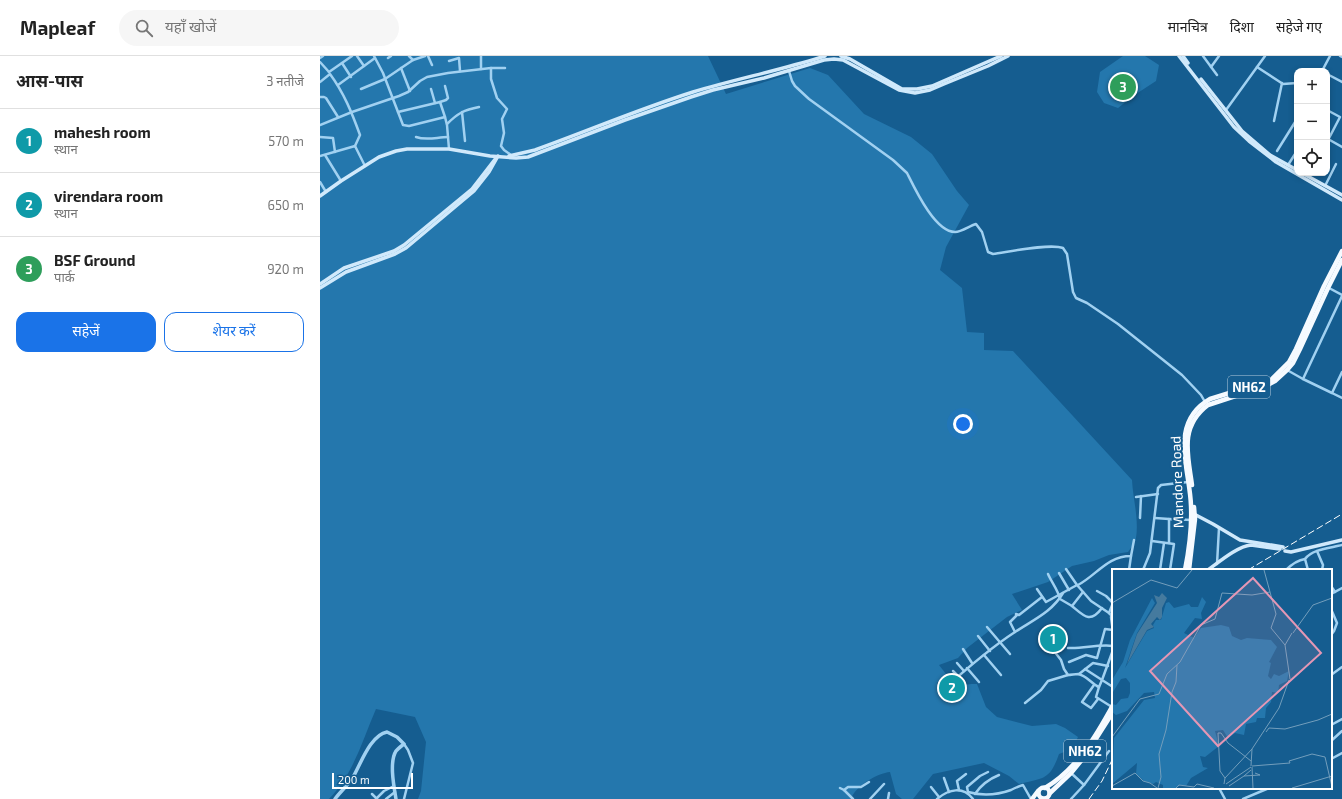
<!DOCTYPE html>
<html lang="hi">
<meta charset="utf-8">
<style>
:root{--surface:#fff;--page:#f6f6f6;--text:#222;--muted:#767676;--line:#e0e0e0;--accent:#1a73e8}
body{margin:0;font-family:"Exo 2","Noto Sans Devanagari",sans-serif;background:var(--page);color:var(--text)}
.controls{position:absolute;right:12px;top:12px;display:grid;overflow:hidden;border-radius:8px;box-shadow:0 2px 6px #0003}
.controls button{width:36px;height:36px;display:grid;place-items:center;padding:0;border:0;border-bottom:1px solid var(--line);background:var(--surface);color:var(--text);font:20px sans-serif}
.scale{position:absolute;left:12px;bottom:10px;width:81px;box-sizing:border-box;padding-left:4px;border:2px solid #fff;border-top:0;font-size:11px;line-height:14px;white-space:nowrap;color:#fff;-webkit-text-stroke:3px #155d90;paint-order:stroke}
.you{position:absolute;left:643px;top:368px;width:14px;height:14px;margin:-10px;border:3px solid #fff;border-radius:50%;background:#1a73e8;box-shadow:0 0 0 6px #1a73e833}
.badge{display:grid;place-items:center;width:26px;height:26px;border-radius:50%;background:var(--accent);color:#fff;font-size:13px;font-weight:700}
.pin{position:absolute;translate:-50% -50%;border:2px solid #fff;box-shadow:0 1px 4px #0006}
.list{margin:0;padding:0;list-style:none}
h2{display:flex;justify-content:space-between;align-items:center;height:52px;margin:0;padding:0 16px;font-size:17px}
h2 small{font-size:13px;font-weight:400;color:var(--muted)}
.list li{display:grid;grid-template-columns:26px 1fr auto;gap:12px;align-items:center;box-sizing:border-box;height:64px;padding:0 16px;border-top:1px solid var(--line)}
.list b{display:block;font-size:15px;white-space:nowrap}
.list p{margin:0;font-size:13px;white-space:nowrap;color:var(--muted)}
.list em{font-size:13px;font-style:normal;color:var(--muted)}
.actions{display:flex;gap:8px;padding:12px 16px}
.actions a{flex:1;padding:9px 0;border:1px solid var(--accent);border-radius:12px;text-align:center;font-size:14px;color:var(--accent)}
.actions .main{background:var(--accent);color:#fff}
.icon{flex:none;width:22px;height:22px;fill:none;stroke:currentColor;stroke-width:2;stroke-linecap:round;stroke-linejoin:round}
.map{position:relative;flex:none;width:1022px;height:743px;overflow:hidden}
header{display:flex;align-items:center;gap:24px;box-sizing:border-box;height:56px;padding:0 20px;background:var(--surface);border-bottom:1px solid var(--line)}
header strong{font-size:19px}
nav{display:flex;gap:22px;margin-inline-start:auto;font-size:14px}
.search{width:280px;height:36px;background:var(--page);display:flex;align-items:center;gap:10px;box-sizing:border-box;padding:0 14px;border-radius:22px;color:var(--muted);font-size:15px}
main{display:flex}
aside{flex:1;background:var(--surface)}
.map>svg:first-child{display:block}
.green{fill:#2477ad}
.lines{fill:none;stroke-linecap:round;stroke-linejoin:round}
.secondary-tunnel{stroke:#3875a1;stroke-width:3.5;stroke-dasharray:3.5 2;stroke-linecap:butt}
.minor{stroke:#a1d1f1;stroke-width:2.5}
.tertiary{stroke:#a1d1f1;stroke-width:3.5}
.secondary{stroke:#d0e9fb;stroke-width:3.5}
.trunk{stroke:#f5faff;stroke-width:4.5}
.rail{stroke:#fff;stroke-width:1;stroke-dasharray:7 3;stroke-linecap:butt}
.labels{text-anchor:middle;stroke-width:4;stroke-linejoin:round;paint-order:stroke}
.shield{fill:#155d90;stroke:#b9cede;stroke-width:1}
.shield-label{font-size:13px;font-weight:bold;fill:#fff}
.street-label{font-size:14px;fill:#fff;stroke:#155d90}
.inset-road{fill:none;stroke:#739ebc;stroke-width:1}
.view{fill:#e497b5;fill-opacity:0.15;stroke:#e497b5;stroke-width:2}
.inset-edge{fill:none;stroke:#fff;stroke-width:2}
</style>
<header>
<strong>Mapleaf</strong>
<div class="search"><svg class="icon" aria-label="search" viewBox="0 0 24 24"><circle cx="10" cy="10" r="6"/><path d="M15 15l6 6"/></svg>यहाँ खोजें</div>
<nav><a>मानचित्र</a><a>दिशा</a><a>सहेजे गए</a></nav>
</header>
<main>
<aside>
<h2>आस-पास<small>3 नतीजे</small></h2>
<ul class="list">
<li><span class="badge" style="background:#0f9aa8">1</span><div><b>mahesh room</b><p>स्थान</p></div><em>570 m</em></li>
<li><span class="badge" style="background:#0f9aa8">2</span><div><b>virendara room</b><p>स्थान</p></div><em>650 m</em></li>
<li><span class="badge" style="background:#2e9e5b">3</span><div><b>BSF Ground</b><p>पार्क</p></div><em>920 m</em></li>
</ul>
<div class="actions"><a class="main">सहेजें</a><a>शेयर करें</a></div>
</aside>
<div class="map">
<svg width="1022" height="743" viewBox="0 0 1022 743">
<rect width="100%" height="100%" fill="#155d90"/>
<g class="green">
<path d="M0,0H388L406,38L490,12L508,19L544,58L591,81L612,98L637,135L649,149L626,191L620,214L642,232L647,276L664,277V294L693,295L812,424C813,443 819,463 816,482C815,487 811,492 808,496L789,499L774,505L752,510L728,526L692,538L702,554L687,561L647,592L638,602L619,609L626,618L617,627L621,638L627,634L630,637C643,630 641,628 657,628L666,651L677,661L712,670L736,668L745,672L758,681L752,693L739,698C730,724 724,722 699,728L689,720L664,707L613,718L593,743H582L576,738L570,716C558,717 535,730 531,743H98L101,735L106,686L95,661L56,653C42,685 34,717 9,743H0Z"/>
<polygon points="803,0 825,0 839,9 836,25 813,40 798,52 784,47 777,36 780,16"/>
</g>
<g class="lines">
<polyline class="secondary-tunnel" points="963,491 968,493"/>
<g class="minor">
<polyline points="54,0 63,17 83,69 89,70 125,61 127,69 129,93"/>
<polyline points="89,0 93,4"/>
<polyline points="108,0 112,9"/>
<polyline points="161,0 161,13"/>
<polyline points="883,0 897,19"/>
<polyline points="1020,0 1022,1"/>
<polyline points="0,2 3,0"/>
<polyline points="68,2 71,0"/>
<polyline points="129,5 139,2 140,15"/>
<polyline points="0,6 9,16"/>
<polyline points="22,7 31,21"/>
<polyline points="44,10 55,2"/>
<polyline points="891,11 899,0"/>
<polyline points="937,11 963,28 977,27"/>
<polyline points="81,12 90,35"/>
<polyline points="171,12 185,12"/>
<path d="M469,15L472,25L475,30L489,43L573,104L587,117C595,133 615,176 635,176C642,176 649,170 656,168L662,176L668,196L673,198C688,196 730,187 743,192L747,198L753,236L756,242L767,247L798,268L847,307L862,319L881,339L885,346"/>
<polyline points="1002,15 1010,0"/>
<polyline points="9,16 32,0"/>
<polyline points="1007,18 1022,26"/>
<path d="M0,26L10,18C24,37 32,57 40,79L35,90"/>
<polyline points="18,29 44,10 37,0"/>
<polyline points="41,33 65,23 93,4 105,0"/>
<polyline points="111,33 115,47"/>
<polyline points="0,41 4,41 6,42 18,61"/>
<polyline points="120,46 126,44 128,42 125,30"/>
<polyline points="906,54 945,0"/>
<polyline points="1007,54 1020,61 1007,86"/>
<polyline points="78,56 120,46 125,61"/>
<polyline points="142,56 145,85"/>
<polyline points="954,65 962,27"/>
<path d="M127,68C138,57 144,54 159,51"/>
<polyline points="0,69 32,56 79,40 88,36 100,25 107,21 128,17 171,12 171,23 177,42 187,53 182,63 184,77 181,90 184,94 191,99"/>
<polyline points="0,81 13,82 15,96"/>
<path d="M96,81C107,85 117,81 128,81"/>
<polyline points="1008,83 1022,91"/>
<polyline points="957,95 977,63"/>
<polyline points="5,99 21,125"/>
<polyline points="0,100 35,90 45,110"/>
<polyline points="968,109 977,95"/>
<polyline points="0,126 6,136"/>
<polyline points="1005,130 1016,108"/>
<polyline points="1009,232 1022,239"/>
<polyline points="967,314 983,323"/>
<polyline points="1022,316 1012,337 1022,342"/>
<polyline points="1012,337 983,323 1022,240"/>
<polyline points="816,441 838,438"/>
<polyline points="820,462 821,440"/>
<polyline points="835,462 849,463"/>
<polyline points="832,485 854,488 850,514"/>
<polyline points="849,487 849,463 872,464"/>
<polyline points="997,495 1003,509 1002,514"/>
<polyline points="897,508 899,472"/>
<polyline points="746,513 757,529"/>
<polyline points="809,514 811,500"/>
<polyline points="823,514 830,497 838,432 841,429 868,426"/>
<polyline points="840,514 844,487"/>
<path d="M966,514C971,509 978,504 985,503"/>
<path d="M988,514L985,503C992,493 1011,492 1022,489"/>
<polyline points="739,517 749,534"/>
<path d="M728,518C732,527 738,534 740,543L752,550"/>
<path d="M758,529C777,519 787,500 811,500L814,484"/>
<polyline points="1011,530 1015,536"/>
<polyline points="717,533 726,546 757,529 771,545 789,557 793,561"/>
<polyline points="777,535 786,540 793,547"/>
<path d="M763,536L752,550C764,560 770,568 782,552"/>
<polyline points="1011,538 1022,532"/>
<polyline points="1011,553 1017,567 1014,575 1011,579"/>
<polyline points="789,557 793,547"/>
<polyline points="696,558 699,559 722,541"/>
<polyline points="791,561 793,576"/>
<polyline points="667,571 690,598"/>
<polyline points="695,576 690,566 697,559"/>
<polyline points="658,580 670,595"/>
<path d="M748,592C763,593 778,588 793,590"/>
<polyline points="643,593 652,607"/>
<polyline points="793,594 782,624 793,631"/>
<path d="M734,595L741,604L744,613L748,619C751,619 755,618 758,618C766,619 772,628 779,631L782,624L765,613"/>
<polyline points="664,599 681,619"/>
<polyline points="749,606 766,599 777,602 785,573 793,574"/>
<polyline points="637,607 644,615"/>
<polyline points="647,612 659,626"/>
<polyline points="633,615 638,620"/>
<polyline points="759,618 773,607 788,610"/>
<polyline points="1011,619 1022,611"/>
<polyline points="774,629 762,646 771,652 778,643"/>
<polyline points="779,631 776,641 792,651"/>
<path d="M623,634C646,613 669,593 695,576C713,564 732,556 743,537"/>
<polyline points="705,647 721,634 728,625 748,619"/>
<polyline points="1011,669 1022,663"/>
<polyline points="1011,685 1022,675"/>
<polyline points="84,688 88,694 93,707 84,743"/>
<polyline points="1011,703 1022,697"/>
<path d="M668,716L660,720L647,731L648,736C662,740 677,739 691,734C695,732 699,730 703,729L711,743"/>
<polyline points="751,717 764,729 789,695"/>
<polyline points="624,722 629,736"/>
<polyline points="611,731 619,741"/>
<polyline points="520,732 524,734 533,743"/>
<polyline points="899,732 905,743"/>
<polyline points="524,734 528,731 541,731 549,726"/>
<polyline points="639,734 637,725 646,718"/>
<polyline points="52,738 57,743"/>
<path d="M655,738C661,729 669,723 679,719"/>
<polyline points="56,743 64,735 74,730"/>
<polyline points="66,743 75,736"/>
<polyline points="550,743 564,728"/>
<polyline points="568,743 569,737"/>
<path d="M617,743C629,733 643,730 653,743"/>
<polyline points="751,743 764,729"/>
<polyline points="923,743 949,732"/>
</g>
<path class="tertiary" d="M15,743C20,736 27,730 32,723C40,710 50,679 67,676L77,681L84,688C81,690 78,693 76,695C69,706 74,731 76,743"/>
<g class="secondary">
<polyline points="521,0 530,3 582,33 597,33 612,30 681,0"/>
<polyline points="859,0 914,71 929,85 956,106 1022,144"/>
<polyline points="863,0 868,7"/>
<polyline points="881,23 922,75 950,99 977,114"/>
<path d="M189,100L215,94C268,75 319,53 373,36C416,23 461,14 505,0"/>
<polyline points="982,117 1022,139"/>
<polyline points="0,140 21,125 59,101 76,95 87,93 129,93 170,100 196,102 208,101 305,64 371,41 393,34 444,22 504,4 514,3 523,4 579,34 595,37 610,34 624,28 668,10 688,0"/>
<polyline points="0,228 24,212 74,195 84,189 152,133 176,102"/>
<polyline points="0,232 26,216 75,198 86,192 154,135 169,116 178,100"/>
<polyline points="874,458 893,468 920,484 963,491"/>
<polyline points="965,495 971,496 1022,484"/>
<path d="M888,514C899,506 918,490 931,489L960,493"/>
</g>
<g class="trunk">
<path d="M872,429C868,399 859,371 888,349L946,330L955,325L967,314L973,307L980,293L1008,232L1022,204"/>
<path d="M865,514C869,494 872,471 871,450C870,413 848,367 890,343L951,324L969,306L976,293L1004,230L1022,195"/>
<polyline points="869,514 875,463 874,451"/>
<circle cx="724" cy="737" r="5.5"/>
<path d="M725,732C757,713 776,680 793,649"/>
<polyline points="730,737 751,717 765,700 793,656"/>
<polyline points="712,743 718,735"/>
</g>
<g class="rail">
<polyline points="928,514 1022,458"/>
<polyline points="769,743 782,725 793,702"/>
</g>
</g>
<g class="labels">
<g class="shield">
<rect x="908" y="320" width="42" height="22" rx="3"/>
<rect x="744" y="684" width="42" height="22" rx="3"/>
</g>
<g class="shield-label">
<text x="929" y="336">NH62</text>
<text x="765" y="700">NH62</text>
</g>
<g class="street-label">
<text transform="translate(857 426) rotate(-92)" y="5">Mandore Road</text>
</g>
</g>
<g transform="translate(792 513)">
<rect width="220" height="220" fill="#155d90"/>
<path d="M90,28L94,33L89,44L90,50L83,49L72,64L82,69L89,59L109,56L117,58L120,67L129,71L135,69L159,71L165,78L157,93L159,94L156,107L159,110L162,105L167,107L177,102L175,112L167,116L166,124L160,123L159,133L154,139L153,149H145L144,153L134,155L132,166L123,164L116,169L111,161L103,162L107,177L93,188L88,187L91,198L96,199L79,209L74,217L69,216L64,219H51V216L44,213L41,215L32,212L24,205L25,194L0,215L2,169L32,131L43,129L42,123L32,124L15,142L4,146L0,143V135L4,136L9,130L16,129L18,124V114L14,109L9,110L1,123L0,121V111L11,93L18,71L40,29L43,34L25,64L13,99L35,62L42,59L41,56L44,51H49L54,34L57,33L62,39L77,35L79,38H86Z" fill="#2477ad"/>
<path d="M50,24L55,29L50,39V48L48,51L45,48L39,55L42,58L35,61L15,95L25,65L45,34L42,26L47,28Z" fill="#457a9e"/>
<path class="inset-road" d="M152,1L164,45L159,59L173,76L178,110M110,24L140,26L158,23M0,34L39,11L65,19L80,1M181,64L201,36L220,29M173,76L180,64M154,163L157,159L173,160L206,151L220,145M0,168L28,130L47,125L55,105L68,93L89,56L103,50L110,24M139,197L140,180L167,139L177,111M140,197L178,194L177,192L200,185L213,188L220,218M140,198L141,219M139,201L132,207L148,206L143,204M113,209L108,202L106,164H109L116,174L139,192M112,215L113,209L140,180M114,215L139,198M0,217L23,204L31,212L38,214L45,219M117,217L132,207M46,219L49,208L47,185L54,161L60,123L64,113L65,96M64,219L67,216L82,218L85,215L102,219M180,219L220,207"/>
<path class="view" d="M141,9L209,84L106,177L38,102Z"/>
<rect width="220" height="220" class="inset-edge"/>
</g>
</svg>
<div class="controls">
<button>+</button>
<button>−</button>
<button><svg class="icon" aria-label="locate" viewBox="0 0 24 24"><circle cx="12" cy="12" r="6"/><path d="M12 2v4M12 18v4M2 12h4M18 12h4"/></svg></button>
</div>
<div class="scale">200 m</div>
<div class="you"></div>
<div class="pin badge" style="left:733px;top:583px;background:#0f9aa8">1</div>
<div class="pin badge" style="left:632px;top:632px;background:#0f9aa8">2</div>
<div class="pin badge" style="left:803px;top:31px;background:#2e9e5b">3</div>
</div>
</main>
